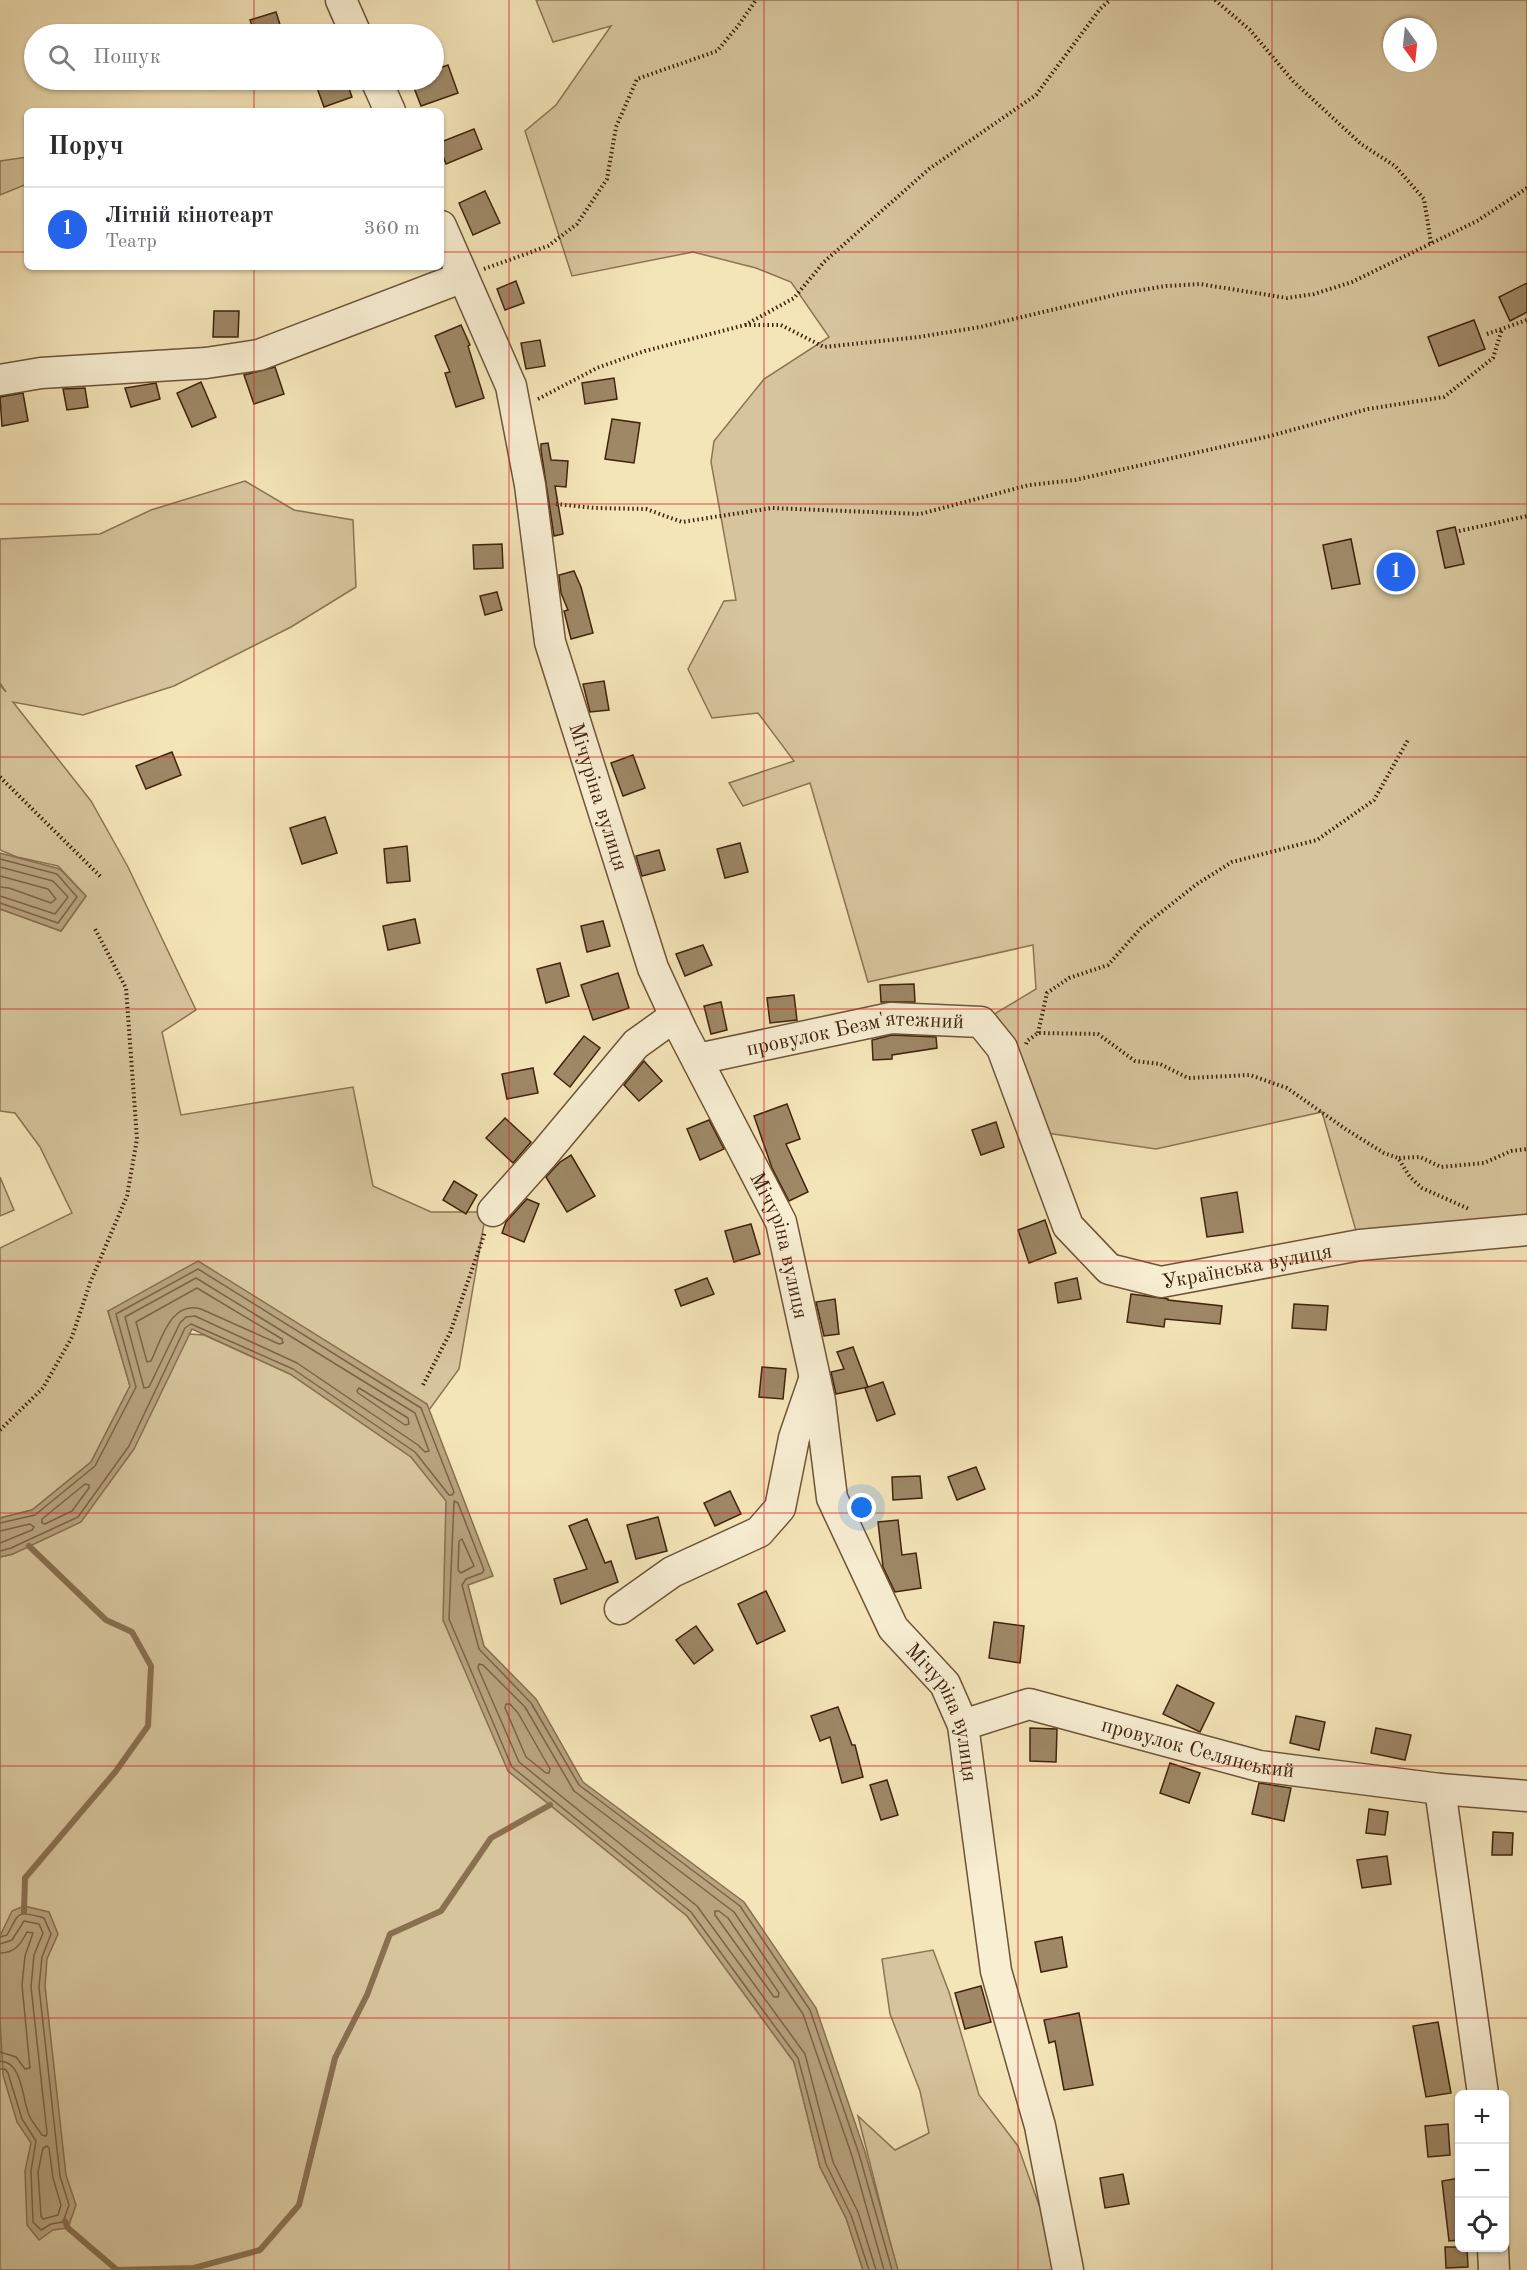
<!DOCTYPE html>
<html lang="uk">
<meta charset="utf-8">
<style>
:root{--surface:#fff;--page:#f7f7f7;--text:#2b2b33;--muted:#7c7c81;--line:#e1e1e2;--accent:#2563eb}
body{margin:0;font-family:"Old Standard TT",serif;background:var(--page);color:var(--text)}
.controls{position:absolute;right:18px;bottom:18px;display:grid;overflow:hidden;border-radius:9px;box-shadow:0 2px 4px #0004}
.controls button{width:54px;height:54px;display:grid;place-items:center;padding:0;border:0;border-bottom:2px solid var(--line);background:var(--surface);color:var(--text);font:30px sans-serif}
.compass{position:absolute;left:1383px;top:18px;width:54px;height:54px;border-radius:50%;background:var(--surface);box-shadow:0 2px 4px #0004;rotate:165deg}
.you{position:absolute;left:862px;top:1508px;width:21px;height:21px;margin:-15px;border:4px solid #fff;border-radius:50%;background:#1a73e8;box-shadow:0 0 0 9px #1a73e833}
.badge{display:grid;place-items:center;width:39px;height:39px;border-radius:50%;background:var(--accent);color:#fff;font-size:20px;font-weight:700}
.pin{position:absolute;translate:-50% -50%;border:3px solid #fff;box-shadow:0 2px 6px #0006}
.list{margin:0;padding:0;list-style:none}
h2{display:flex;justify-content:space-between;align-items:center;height:78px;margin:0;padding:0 24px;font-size:26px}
h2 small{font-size:20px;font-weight:400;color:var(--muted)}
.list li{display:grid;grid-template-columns:39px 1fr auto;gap:18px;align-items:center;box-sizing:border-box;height:84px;padding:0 24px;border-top:2px solid var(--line)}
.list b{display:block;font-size:22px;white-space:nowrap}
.list p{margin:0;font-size:20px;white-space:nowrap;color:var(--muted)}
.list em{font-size:20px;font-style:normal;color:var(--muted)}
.icon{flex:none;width:33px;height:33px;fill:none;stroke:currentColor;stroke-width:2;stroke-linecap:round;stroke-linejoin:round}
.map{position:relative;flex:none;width:1527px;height:2270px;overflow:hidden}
.search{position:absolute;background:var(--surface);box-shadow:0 2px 4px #0004;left:24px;top:24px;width:420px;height:66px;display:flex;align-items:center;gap:15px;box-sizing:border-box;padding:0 21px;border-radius:33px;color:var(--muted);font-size:22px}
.panel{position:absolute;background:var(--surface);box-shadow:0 2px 4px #0004;left:24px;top:108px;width:420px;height:162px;border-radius:9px}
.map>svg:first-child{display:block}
.green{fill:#d6c49c;stroke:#8c7454;stroke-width:1.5;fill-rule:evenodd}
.water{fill:#b7a37e;stroke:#887050;stroke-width:1.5}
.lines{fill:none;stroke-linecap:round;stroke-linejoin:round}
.shore{stroke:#7c6345;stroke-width:1.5}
.stream{stroke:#887050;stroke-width:6}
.building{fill:#9e8866;stroke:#41230c;stroke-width:1.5}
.minor-casing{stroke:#6e5437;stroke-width:33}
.path{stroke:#41230c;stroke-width:4;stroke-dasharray:1.5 3;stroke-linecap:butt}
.minor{stroke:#f8eed2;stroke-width:30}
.grid{fill:none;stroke:#d62828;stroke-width:1.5;stroke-opacity:0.55}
.labels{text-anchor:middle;stroke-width:6;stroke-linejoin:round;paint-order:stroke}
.street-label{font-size:21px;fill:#41230c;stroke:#f8eed2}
</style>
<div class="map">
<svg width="1527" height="2270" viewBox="0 0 1527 2270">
<rect width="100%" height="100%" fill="#f4e5b9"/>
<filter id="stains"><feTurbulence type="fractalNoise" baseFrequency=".00333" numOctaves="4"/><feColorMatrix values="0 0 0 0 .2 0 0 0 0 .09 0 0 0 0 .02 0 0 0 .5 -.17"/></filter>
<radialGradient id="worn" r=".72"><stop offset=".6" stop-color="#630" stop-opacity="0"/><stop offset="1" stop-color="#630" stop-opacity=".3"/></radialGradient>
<g class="green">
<path d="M536,0H1527V1230L1360,1245L1322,1112L1156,1149L1033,1131L981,1022L1036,989L1033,945L868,982L810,783L743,806L729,783L794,761L758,713L712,718L688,669L724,601L736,600L711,462L714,441L764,379L829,337L791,282L756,268L693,252L572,276L525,131L556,105L611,26L553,42ZM1392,27H1428V63H1392Z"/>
<polygon points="27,157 27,184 0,195 0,161"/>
<polygon points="245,481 294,510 353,520 356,587 291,627 174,686 83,715 13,702 91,801 128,867 196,1010 162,1032 181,1115 353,1087 373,1186 431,1212 486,1212 459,1369 429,1410 374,1375 326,1354 108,1311 130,1386 91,1462 32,1510 0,1518 0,1248 72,1213 40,1147 15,1113 0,1111 0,909 61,931 86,896 58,866 17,857 0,850 0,685 6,692 0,683 0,539 100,534 151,510"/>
<polygon points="0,1177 14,1210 0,1216"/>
<polygon points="189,1334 204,1335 290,1374 411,1457 450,1503 445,1550 508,1771 687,1916 794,2062 820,2167 846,2218 863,2270 0,2270 0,1557 13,1554 133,1445"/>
<polygon points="933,1950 949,1992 979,2095 1018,2146 1062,2270 897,2270 858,2116 895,2150 929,2133 920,2091 890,2014 882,1959"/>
</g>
<g class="water">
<polygon points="0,853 60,869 86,896 61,931 0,909"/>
<polygon points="198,1261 427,1404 493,1576 468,1585 484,1646 536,1699 583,1782 744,1902 816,2008 865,2152 898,2270 863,2270 846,2218 820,2167 794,2062 687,1916 508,1771 443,1620 446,1501 411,1457 290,1374 192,1329 134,1449 81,1522 13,1554 0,1557 0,1518 32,1510 91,1462 130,1386 108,1311"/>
<polygon points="24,1906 49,1912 58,1934 47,1959 45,1986 66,2175 76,2205 68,2228 53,2230 39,2240 27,2225 25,2171 31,2143 17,2122 3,2075 0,2019 0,1936 12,1911"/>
</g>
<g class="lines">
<g class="shore">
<polyline points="0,859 57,874 77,897 58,923 0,903"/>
<polyline points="0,867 53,881 68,897 55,914 0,896"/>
<polyline points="0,876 48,889 56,899 51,903 9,888 0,887"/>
<polygon points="196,1278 415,1413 429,1451 425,1452 418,1445 297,1363 195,1316 186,1317 180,1323 149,1387 144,1388 125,1317"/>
<path d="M197,1288L282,1339L283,1343L279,1344L201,1309C171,1300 161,1340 151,1361L147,1362L136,1322Z"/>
<polygon points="359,1388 408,1418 409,1424 405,1425 358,1393 357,1391"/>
<polygon points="85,1484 89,1485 89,1488 72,1511 45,1524 42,1523 42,1519"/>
<polyline points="0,1523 35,1515 95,1466 136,1387 116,1314 198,1269 421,1408 454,1492 452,1495 449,1495 415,1452 293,1369 191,1324 185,1328 129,1446 78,1517 11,1548 0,1551"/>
<polyline points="0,1531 30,1524 34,1527 32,1530 0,1543"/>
<polygon points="462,1539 474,1566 461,1573 458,1570 459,1541"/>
<polygon points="506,1704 510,1704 518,1713 550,1769 549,1773 546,1773 526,1757 505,1708"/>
<polygon points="715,1911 719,1911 728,1918 779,1993 778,1997 774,1997 715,1915"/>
<path d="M0,1937L7,1935C20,1912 16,1910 44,1918L51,1934L42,1957L39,1987L60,2176L69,2205L63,2222L51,2224L41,2230L33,2222L31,2171L36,2141L22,2119L8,2073L5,2069H0"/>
<path d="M0,1944L12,1940L24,1921L39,1924L43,1933L34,1955L31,1987L47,2133L46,2136L42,2135C38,2129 32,2122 29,2115C22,2099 23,2062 0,2061"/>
<path d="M0,1953C15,1953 21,1944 27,1932L33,1933L25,1956L22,1985L30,2068L25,2069L16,2057L0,2052"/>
<polygon points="47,2146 49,2148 53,2178 61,2205 58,2215 43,2219 41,2216 38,2172 43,2148"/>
<polyline points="869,2270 851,2215 826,2164 798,2058 691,1912 512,1767 449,1619 454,1501 458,1503 484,1570 482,1573 466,1579 462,1585 479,1649 531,1703 579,1785 740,1906 810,2010 859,2154 892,2270"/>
<polyline points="876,2270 858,2212 833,2162 805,2054 697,1906 519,1762 478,1668 479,1664 483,1665 525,1707 574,1791 734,1912 803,2014 852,2156 884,2270"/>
</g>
<g class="stream">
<polyline points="24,1912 25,1878 116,1771 148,1726 151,1666 132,1632 106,1620 29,1546"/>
<polyline points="65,2221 68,2228 117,2270 194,2268 260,2250 299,2205 335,2058 367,1995 390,1934 441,1911 491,1838 550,1805"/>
</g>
</g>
<g class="building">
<polygon points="276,12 283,34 255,34 250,20"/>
<polygon points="448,65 458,93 421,106 411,80 434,80 434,70"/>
<polygon points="334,80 346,80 352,97 324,107 316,85"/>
<polygon points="474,129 482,149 446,164 441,151 441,142"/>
<polygon points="485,191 500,223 473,235 459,203"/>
<polygon points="516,281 524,303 505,310 497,289"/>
<polygon points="1527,283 1527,312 1510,321 1499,297"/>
<polygon points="214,311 239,311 238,337 213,337"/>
<polygon points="1474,320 1485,349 1439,366 1428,337"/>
<polygon points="461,325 470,345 468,346 484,398 456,407 445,373 450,372 435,336"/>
<polygon points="540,340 545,366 526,369 521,343"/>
<polygon points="275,367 284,394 254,404 244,375"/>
<polygon points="614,378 617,399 585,404 582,383"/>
<polygon points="201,382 216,417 192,427 177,393"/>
<polygon points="156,383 160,399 131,407 125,388"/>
<polygon points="85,388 88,407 67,410 63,389"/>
<polygon points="23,393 28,421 2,426 0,397"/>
<polygon points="612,419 640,423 634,463 605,459"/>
<polygon points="548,443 551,460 568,461 566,487 555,486 563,534 554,536 541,450 541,444"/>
<polygon points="1455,527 1464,564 1445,568 1437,531"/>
<polygon points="1351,539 1360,584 1332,589 1323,545"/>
<polygon points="502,544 503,568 474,569 473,545"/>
<polygon points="574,571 581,587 593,633 571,639 564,611 568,610 561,593 559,575"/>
<polygon points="497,592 502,610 485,615 480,596"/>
<polygon points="604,681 609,710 590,712 583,684"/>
<polygon points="172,752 181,775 146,789 136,766"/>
<polygon points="633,755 645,788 623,796 611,763"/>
<polygon points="325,817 337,853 302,864 290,828"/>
<polygon points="740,843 748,872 725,878 717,849"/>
<polygon points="407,846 410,881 387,883 384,849"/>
<polygon points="659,850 665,870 642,876 636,856"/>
<polygon points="415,919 420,943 388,950 383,926"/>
<polygon points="603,921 610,946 587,952 581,926"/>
<polygon points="703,945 712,965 685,976 676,954"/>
<polygon points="560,963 569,996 546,1003 537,969"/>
<polygon points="618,973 629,1008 593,1020 581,985"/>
<polygon points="914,984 915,1002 881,1002 880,985"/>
<polygon points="794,995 797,1020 770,1023 767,998"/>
<polygon points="721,1002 727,1030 711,1034 704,1006"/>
<polygon points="892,1035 936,1037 937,1048 892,1055 892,1059 873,1060 872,1040"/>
<polygon points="584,1036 600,1048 570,1087 554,1074"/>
<polygon points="644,1061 662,1081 639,1101 624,1085"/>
<polygon points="533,1068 538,1093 507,1099 502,1074"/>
<polygon points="787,1104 800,1139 786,1144 808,1192 789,1201 772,1168 754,1116"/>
<polygon points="505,1118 531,1142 513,1163 486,1138"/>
<polygon points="709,1120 724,1149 700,1160 687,1129"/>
<polygon points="996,1122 1004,1147 981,1155 972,1130"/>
<polygon points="571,1155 595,1196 567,1212 546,1177 560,1162"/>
<polygon points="454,1181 477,1195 466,1214 443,1200"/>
<polygon points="1237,1192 1243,1232 1207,1237 1201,1198"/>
<polygon points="527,1199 539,1204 524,1242 502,1233 506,1222"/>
<polygon points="1045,1220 1056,1253 1029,1263 1018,1230"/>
<polygon points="751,1224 760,1254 734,1262 725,1231"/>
<polygon points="707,1278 714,1294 681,1306 675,1290"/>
<polygon points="1077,1278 1081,1299 1058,1303 1055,1283"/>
<polygon points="1131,1294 1168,1299 1168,1300 1222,1306 1220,1324 1165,1319 1164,1327 1127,1322"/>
<polygon points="835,1299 839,1334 824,1336 816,1302"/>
<polygon points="1294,1304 1328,1306 1326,1330 1292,1328"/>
<polygon points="853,1347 868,1387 836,1394 831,1372 844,1369 837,1352"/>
<polygon points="762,1367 786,1369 783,1399 759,1397"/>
<polygon points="883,1382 895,1414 877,1421 865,1388"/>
<polygon points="976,1467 985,1489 957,1500 948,1477"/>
<polygon points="920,1476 922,1498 893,1500 892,1477"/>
<polygon points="730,1491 741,1514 715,1526 704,1503"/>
<polygon points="658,1517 667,1551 636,1559 627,1525"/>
<polygon points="587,1519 605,1563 611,1561 618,1582 561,1604 554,1579 587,1569 569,1526"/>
<polygon points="898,1520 902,1555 916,1553 921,1588 895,1592 883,1567 878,1522"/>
<polygon points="766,1591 785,1631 757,1644 738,1604"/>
<polygon points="994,1622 1024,1626 1020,1663 989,1658"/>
<polygon points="696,1626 713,1650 694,1664 676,1640"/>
<polygon points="1177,1685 1214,1703 1200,1732 1163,1714"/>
<polygon points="838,1707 852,1745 855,1745 863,1777 842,1783 830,1737 820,1741 811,1716"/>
<polygon points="1296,1716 1325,1722 1319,1750 1290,1743"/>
<polygon points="1030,1728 1057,1729 1056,1762 1030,1761"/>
<polygon points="1376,1728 1411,1735 1405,1760 1371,1753"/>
<polygon points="1170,1763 1200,1773 1189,1803 1160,1793"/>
<polygon points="887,1780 898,1815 881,1820 870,1785"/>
<polygon points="1259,1783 1291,1788 1284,1821 1252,1814"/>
<polygon points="1369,1809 1388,1812 1385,1835 1366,1833"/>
<polygon points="1493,1832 1513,1833 1512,1855 1492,1855"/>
<polygon points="1387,1856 1391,1884 1362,1888 1357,1860"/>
<polygon points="1062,1937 1067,1967 1041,1972 1035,1942"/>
<polygon points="981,1986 991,2022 965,2029 955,1993"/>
<polygon points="1079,2013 1093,2085 1064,2090 1055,2041 1049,2043 1044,2020"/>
<polygon points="1438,2022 1451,2093 1426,2097 1413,2026"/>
<polygon points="1448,2124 1450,2155 1428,2157 1425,2126"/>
<polygon points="1123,2174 1129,2204 1105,2208 1100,2178"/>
<polygon points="1460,2178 1460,2240 1449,2241 1442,2181"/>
<polygon points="1445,2247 1467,2247 1468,2267 1446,2268"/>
</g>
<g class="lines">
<defs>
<g id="minor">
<polyline points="341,0 356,34"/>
<polyline points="376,80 390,111"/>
<path id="s1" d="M441,226L511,386L530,485L550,642L653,968L682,1031L781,1222L820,1401L832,1498L893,1628L945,1684L963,1725L996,1971L1040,2126L1068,2270"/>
<polyline points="0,380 41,373 206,363 259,355 463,277"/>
<path id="s2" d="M698,1059L891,1018L981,1022L1002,1048L1068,1226L1109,1269L1161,1282L1360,1245L1527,1230"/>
<polyline points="493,1211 544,1154 636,1044 675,1016"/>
<polyline points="620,1609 672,1572 759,1532 780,1508 794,1438 814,1380"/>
<path id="s3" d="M963,1725L1029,1704L1259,1766L1440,1789L1527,1796"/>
<polyline points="1440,1789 1483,2094"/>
<polyline points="1493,2248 1494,2270"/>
</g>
</defs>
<use href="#minor" class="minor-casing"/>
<g class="path">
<polyline points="1215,0 1250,30 1293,81 1361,144 1395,166 1424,199 1431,243"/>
<polyline points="484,269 548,246 577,224 607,179 616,127 637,79 717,51 738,26 756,0"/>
<polyline points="745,325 781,325 824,347 919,337 980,327 1123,293 1166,286 1200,284 1287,298 1314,294 1352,282 1477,221 1527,188"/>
<polyline points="1487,334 1527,320"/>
<polyline points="538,399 597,368 645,351 745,325 794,298 824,262 929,169 1036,95 1100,9 1110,0"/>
<polyline points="556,504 595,508 646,509 682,522 772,508 920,514 1029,485 1075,480 1270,436 1368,409 1444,397 1493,358 1502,329"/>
<polyline points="1459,531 1527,516"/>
<polyline points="0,777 102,878"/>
<polyline points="1038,1033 1047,993 1069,978 1108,965 1141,928 1197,884 1232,862 1317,840 1374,800 1409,738"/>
<polyline points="1026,1044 1027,1041 1038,1033 1098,1034 1135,1061 1160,1064 1188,1078 1250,1075 1287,1088 1347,1130 1384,1153 1398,1158 1410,1177 1422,1188 1469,1209"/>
<polyline points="1399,1158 1420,1157 1441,1167 1484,1163 1511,1151 1527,1149"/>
<polyline points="423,1385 450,1333 485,1232"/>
<polyline points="0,1430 43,1388 72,1337 90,1283 127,1196 137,1139 126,988 94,927"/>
</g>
<use href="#minor" class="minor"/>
</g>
<path class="grid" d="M254,0V34M509,0V2270M764,0V2270M1018,0V2270M1272,0V2270M254,80V111M0,252H27M441,252H1527M254,267V2270M0,504H1527M0,757H1527M0,1009H1527M0,1261H1527M0,1513H1527M0,1766H1527M0,2018H1527"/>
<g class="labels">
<g class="street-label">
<text dy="7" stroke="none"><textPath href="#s1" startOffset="596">Мічуріна вулиця</textPath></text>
<text dy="7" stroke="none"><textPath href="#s2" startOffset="160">провулок Безм'ятежний</textPath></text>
<text dy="7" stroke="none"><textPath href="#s1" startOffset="1082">Мічуріна вулиця</textPath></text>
<text dy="7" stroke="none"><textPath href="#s2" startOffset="711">Українська вулиця</textPath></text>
<text dy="7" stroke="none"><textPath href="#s1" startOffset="1586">Мічуріна вулиця</textPath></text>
<text dy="7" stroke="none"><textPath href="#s3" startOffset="244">провулок Селянський</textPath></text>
</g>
</g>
<rect width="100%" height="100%" filter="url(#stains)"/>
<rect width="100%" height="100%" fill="url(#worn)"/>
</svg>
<div class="controls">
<button>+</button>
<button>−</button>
<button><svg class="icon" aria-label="locate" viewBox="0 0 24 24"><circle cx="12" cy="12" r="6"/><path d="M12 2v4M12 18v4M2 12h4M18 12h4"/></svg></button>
</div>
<svg class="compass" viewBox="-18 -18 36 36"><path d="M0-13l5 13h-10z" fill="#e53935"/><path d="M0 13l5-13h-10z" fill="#7c7c81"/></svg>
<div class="you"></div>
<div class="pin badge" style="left:1396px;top:572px">1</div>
<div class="search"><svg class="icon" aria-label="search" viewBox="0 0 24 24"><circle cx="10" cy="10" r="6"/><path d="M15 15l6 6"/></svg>Пошук</div>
<section class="panel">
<h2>Поруч<small></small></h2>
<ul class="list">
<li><span class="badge">1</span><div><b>Літній кінотеарт</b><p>Театр</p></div><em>360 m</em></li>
</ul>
</section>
</div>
